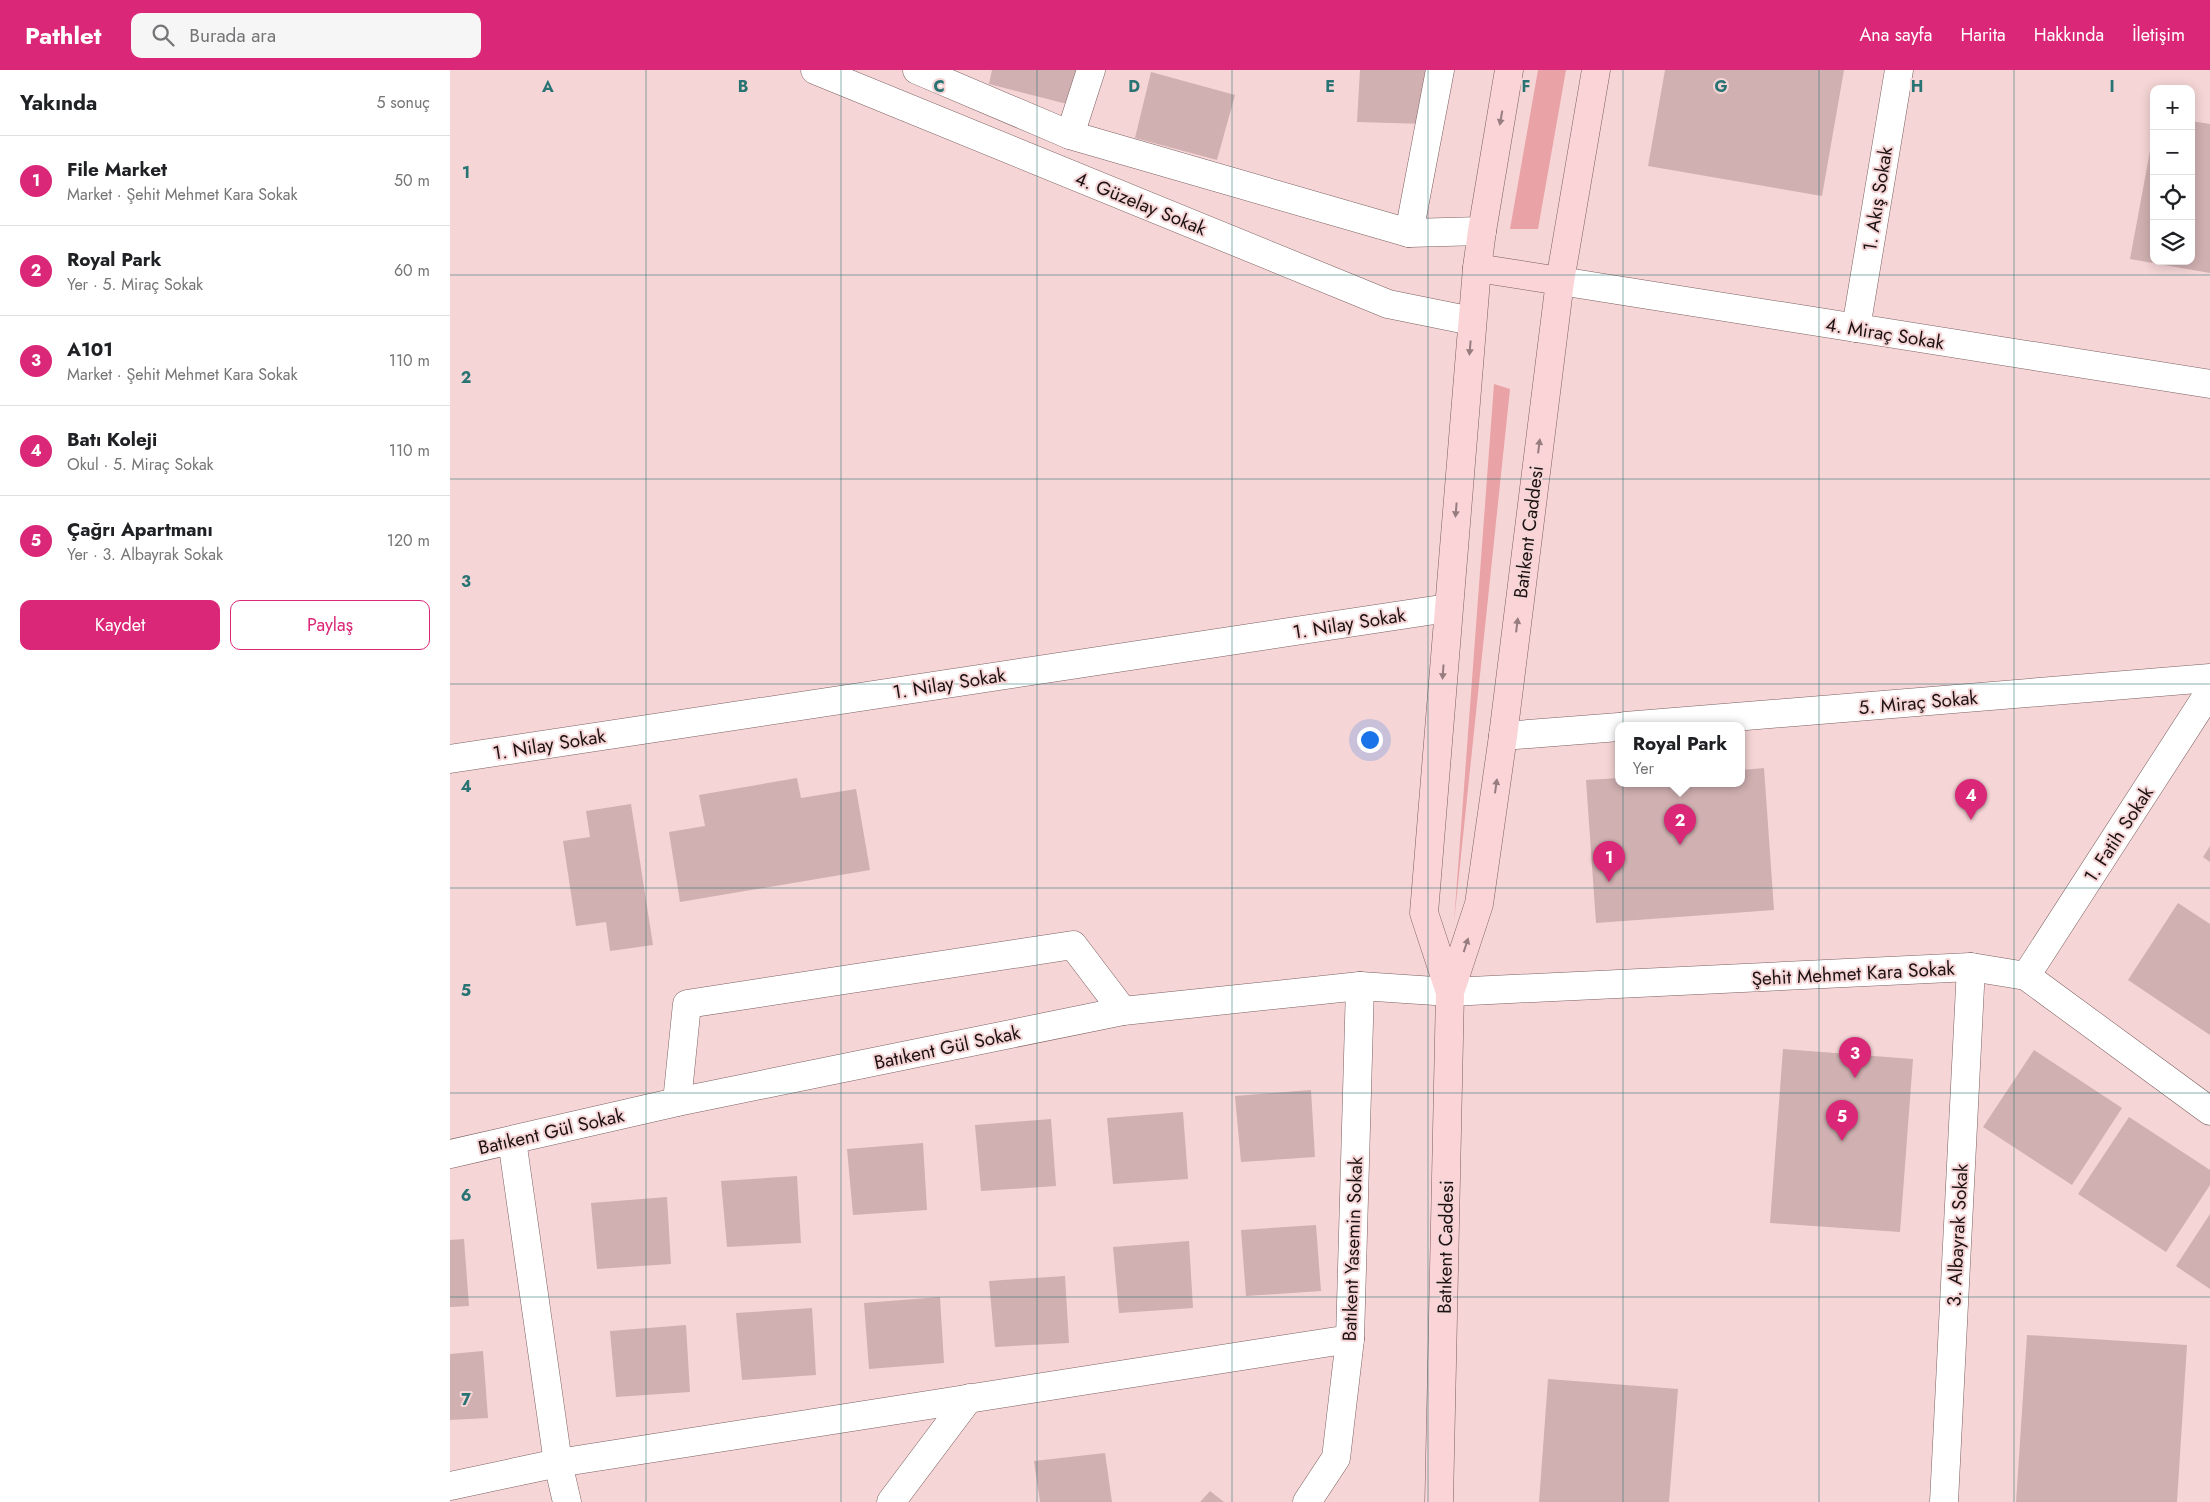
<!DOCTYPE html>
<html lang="tr">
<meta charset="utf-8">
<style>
:root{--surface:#fff;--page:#f6f6f6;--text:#202124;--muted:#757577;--line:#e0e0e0;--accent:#db2777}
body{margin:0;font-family:Jost,sans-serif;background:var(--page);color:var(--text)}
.controls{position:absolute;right:15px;top:15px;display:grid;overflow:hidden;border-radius:10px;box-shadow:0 2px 12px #0003}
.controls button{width:45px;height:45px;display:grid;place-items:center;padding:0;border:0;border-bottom:1px solid var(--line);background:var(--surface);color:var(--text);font:25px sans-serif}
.you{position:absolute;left:919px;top:669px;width:18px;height:18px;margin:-12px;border:4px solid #fff;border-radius:50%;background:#1a73e8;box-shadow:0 0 0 8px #1a73e833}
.badge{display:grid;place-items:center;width:32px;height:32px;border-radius:50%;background:var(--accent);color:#fff;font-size:16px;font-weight:700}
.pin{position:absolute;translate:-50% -41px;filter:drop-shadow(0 1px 2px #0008)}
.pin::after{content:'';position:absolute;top:26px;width:18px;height:15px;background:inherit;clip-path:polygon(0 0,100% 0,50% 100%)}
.popup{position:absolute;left:1165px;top:652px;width:130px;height:65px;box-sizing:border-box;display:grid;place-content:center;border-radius:10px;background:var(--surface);filter:drop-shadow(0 1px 4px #0005);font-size:16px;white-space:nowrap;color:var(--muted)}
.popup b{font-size:19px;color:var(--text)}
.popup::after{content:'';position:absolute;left:50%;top:100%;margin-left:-10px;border:10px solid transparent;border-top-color:var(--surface)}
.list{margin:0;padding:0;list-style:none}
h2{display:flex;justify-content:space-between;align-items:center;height:65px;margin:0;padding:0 20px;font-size:21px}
h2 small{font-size:16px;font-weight:400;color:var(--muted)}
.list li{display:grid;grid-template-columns:32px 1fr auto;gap:15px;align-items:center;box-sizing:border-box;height:90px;padding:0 20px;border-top:1px solid var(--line)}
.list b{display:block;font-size:19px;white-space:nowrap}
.list p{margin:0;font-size:16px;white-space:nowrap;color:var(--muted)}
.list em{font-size:16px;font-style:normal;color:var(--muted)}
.actions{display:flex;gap:10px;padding:15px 20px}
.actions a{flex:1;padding:11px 0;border:1px solid var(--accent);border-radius:10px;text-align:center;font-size:18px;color:var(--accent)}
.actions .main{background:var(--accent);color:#fff}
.icon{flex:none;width:28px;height:28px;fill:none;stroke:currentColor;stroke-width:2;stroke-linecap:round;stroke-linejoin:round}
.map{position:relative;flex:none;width:1760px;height:1432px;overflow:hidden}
header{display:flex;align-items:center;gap:30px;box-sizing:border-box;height:70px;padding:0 25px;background:var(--accent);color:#fff}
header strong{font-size:24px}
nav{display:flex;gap:28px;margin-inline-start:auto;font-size:18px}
.search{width:350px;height:45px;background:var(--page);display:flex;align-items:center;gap:12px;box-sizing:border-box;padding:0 18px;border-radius:10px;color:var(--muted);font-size:19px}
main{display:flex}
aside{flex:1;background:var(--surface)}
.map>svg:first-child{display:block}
.green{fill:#e9a2a5}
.building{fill:#d0b0b1}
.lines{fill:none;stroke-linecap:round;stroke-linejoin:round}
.street-casing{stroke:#7c6061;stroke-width:29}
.secondary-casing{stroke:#7c6061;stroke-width:29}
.street{stroke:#fff;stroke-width:28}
.secondary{stroke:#fad4d7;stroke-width:28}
.oneway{fill:#977d7f}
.grid{fill:none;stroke:#287373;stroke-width:1;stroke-opacity:0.55}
.labels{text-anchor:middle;stroke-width:4;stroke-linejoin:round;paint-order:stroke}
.street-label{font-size:19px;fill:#1d1213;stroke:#f5d5d6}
.grid-label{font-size:16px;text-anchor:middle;font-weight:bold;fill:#287373;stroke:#f5d5d6;stroke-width:4;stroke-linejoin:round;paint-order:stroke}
</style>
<header>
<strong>Pathlet</strong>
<div class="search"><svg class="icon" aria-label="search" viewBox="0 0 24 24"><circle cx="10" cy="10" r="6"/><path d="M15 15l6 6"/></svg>Burada ara</div>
<nav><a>Ana sayfa</a><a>Harita</a><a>Hakkında</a><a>İletişim</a></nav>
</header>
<main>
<aside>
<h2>Yakında<small>5 sonuç</small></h2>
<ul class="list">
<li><span class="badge">1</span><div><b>File Market</b><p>Market · Şehit Mehmet Kara Sokak</p></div><em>50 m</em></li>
<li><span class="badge">2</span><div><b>Royal Park</b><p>Yer · 5. Miraç Sokak</p></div><em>60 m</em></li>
<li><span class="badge">3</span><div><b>A101</b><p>Market · Şehit Mehmet Kara Sokak</p></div><em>110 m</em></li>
<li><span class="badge">4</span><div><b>Batı Koleji</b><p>Okul · 5. Miraç Sokak</p></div><em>110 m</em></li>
<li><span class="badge">5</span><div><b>Çağrı Apartmanı</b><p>Yer · 3. Albayrak Sokak</p></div><em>120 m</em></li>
</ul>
<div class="actions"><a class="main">Kaydet</a><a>Paylaş</a></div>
</aside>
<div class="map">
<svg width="1760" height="1432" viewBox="0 0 1760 1432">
<rect width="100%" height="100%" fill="#f5d5d6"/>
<g class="green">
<polygon points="1088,0 1116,0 1088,159 1060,159"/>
<polygon points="1044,314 1060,319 1004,852"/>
</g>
<g class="building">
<polygon points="542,0 630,0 621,35 539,14"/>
<polygon points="910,0 979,0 976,54 907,52"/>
<polygon points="1215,0 1394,0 1372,126 1198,96"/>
<polygon points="701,2 785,25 767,90 685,68"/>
<polygon points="1741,51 1760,54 1760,203 1680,189 1703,65 1704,191 1741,191"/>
<polygon points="1314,698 1324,840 1146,853 1136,710 1169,708 1169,714 1291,714 1291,700"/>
<polygon points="347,708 351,728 406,719 420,800 230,832 219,762 255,756 249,725"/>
<polygon points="181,734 203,875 160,881 156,852 126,856 113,771 140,767 136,741"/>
<polygon points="1760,776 1760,792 1753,787"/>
<polygon points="1728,833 1760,854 1760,965 1678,910"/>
<polygon points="1333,979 1463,989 1450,1162 1320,1153"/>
<polygon points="1584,980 1672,1038 1622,1115 1533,1057"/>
<polygon points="861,1020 865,1087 791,1092 785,1026"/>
<polygon points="733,1042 738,1109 663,1114 657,1048"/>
<polygon points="1679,1047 1760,1100 1760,1115 1716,1182 1628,1124"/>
<polygon points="601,1049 606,1116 531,1121 525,1055"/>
<polygon points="473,1073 477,1140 403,1145 397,1079"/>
<polygon points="347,1106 351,1173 277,1177 271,1111"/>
<polygon points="217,1127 221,1194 147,1199 141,1133"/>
<polygon points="1760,1144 1760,1219 1726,1196"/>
<polygon points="866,1155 871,1221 796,1226 791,1160"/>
<polygon points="14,1169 19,1236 0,1237 0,1170"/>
<polygon points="739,1171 743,1238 669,1243 663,1177"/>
<polygon points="615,1206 619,1273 545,1277 539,1211"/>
<polygon points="490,1227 494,1293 419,1299 414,1233"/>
<polygon points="362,1238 366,1305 292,1310 286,1243"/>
<polygon points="236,1255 240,1322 166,1327 160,1261"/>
<polygon points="1577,1265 1737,1275 1727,1432 1566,1432"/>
<polygon points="33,1281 38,1348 0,1350 0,1284"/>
<polygon points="1098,1309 1228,1319 1219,1432 1089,1432"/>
<polygon points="655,1383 662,1432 590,1432 584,1391"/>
<polygon points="760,1421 774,1432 750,1432"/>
</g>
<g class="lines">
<defs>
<g id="street">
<polyline points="365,0 938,234 1022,251"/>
<polyline points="467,0 620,65 959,163 1032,161"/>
<polyline points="620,65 641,0"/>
<polyline points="959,163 990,0"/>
<polyline points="1110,211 1760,314"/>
<polyline points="1406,258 1449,0"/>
<polyline points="1175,656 1760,608"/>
<polyline points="1053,666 1169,657"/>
<polyline points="0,689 998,538"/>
<polyline points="1576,906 1760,621"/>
<polyline points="227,1032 237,934 623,875 673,941"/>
<polyline points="62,1070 108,1393 117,1432"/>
<polyline points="0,1084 227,1032 673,941 910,916 1000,922 1521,897 1576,906 1760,1041"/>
<polyline points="0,1416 108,1393 900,1269"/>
<polyline points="441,1432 519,1328"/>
<polyline points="857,1432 886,1388 900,1269 910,916"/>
<polyline points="1494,1432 1521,897"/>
</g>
<g id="secondary">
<polyline points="1027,198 1110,211"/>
<polyline points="1000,922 974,843 1027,198 1032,161 1059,0"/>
<polyline points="989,1432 1000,922 1029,834 1053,666 1110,211 1146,0"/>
</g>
</defs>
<use href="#street" class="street-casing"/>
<use href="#secondary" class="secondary-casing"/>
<use href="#street" class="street"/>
<use href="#secondary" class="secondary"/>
</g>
<defs><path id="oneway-solid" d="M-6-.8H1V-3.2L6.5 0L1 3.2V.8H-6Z" transform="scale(1.25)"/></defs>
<g class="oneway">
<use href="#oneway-solid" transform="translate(1051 48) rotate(100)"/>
<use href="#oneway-solid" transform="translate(1020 278) rotate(95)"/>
<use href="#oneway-solid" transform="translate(1089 376) rotate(-83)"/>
<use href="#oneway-solid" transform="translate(1006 440) rotate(95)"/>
<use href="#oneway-solid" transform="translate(1067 555) rotate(-83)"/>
<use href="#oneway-solid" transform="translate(993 602) rotate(94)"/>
<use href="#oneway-solid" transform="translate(1046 716) rotate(-82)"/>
<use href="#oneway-solid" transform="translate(1016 875) rotate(-72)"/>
</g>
<path class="grid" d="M196,0V1432M391,0V1432M587,0V1432M782,0V1432M978,0V1432M1173,0V1432M1369,0V1432M1564,0V1432M0,205H1760M0,409H1760M0,614H1760M0,818H1760M0,1023H1760M0,1227H1760"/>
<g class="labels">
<g class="street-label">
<text transform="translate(1427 129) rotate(-81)" y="7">1. Akış Sokak</text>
<text transform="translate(691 133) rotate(22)" y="7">4. Güzelay Sokak</text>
<text transform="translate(1435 263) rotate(9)" y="7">4. Miraç Sokak</text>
<text transform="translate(1078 462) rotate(-83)" y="7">Batıkent Caddesi</text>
<text transform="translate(899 553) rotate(-9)" y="7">1. Nilay Sokak</text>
<text transform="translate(499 613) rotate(-9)" y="7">1. Nilay Sokak</text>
<text transform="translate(1468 632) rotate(-5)" y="7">5. Miraç Sokak</text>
<text transform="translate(99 674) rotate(-9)" y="7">1. Nilay Sokak</text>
<text transform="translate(1668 764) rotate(-57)" y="7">1. Fatih Sokak</text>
<text transform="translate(1403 903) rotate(-3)" y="7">Şehit Mehmet Kara Sokak</text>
<text transform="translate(497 977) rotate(-12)" y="7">Batıkent Gül Sokak</text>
<text transform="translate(101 1061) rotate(-13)" y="7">Batıkent Gül Sokak</text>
<text transform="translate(1507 1165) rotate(-87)" y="7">3. Albayrak Sokak</text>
<text transform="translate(995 1177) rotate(-89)" y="7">Batıkent Caddesi</text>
<text transform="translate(902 1179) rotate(-88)" y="7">Batıkent Yasemin Sokak</text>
</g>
</g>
<g class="grid-label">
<text x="98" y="22">A</text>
<text x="293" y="22">B</text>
<text x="489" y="22">C</text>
<text x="684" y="22">D</text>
<text x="880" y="22">E</text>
<text x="1076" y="22">F</text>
<text x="1271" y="22">G</text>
<text x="1467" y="22">H</text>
<text x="1662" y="22">I</text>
<text x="16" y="108">1</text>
<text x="16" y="313">2</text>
<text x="16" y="517">3</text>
<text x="16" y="722">4</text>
<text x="16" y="926">5</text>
<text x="16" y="1131">6</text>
<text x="16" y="1335">7</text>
</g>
</svg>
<div class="controls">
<button>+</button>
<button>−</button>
<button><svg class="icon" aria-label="locate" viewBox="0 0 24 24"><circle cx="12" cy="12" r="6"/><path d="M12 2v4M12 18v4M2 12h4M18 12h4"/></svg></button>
<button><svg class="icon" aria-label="layers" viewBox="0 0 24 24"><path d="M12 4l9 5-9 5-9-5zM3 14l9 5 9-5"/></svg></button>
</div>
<div class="you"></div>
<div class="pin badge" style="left:1159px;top:812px">1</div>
<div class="pin badge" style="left:1230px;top:775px">2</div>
<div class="popup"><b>Royal Park</b>Yer</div>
<div class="pin badge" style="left:1405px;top:1008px">3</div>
<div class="pin badge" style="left:1521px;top:750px">4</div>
<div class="pin badge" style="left:1392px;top:1071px">5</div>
</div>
</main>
